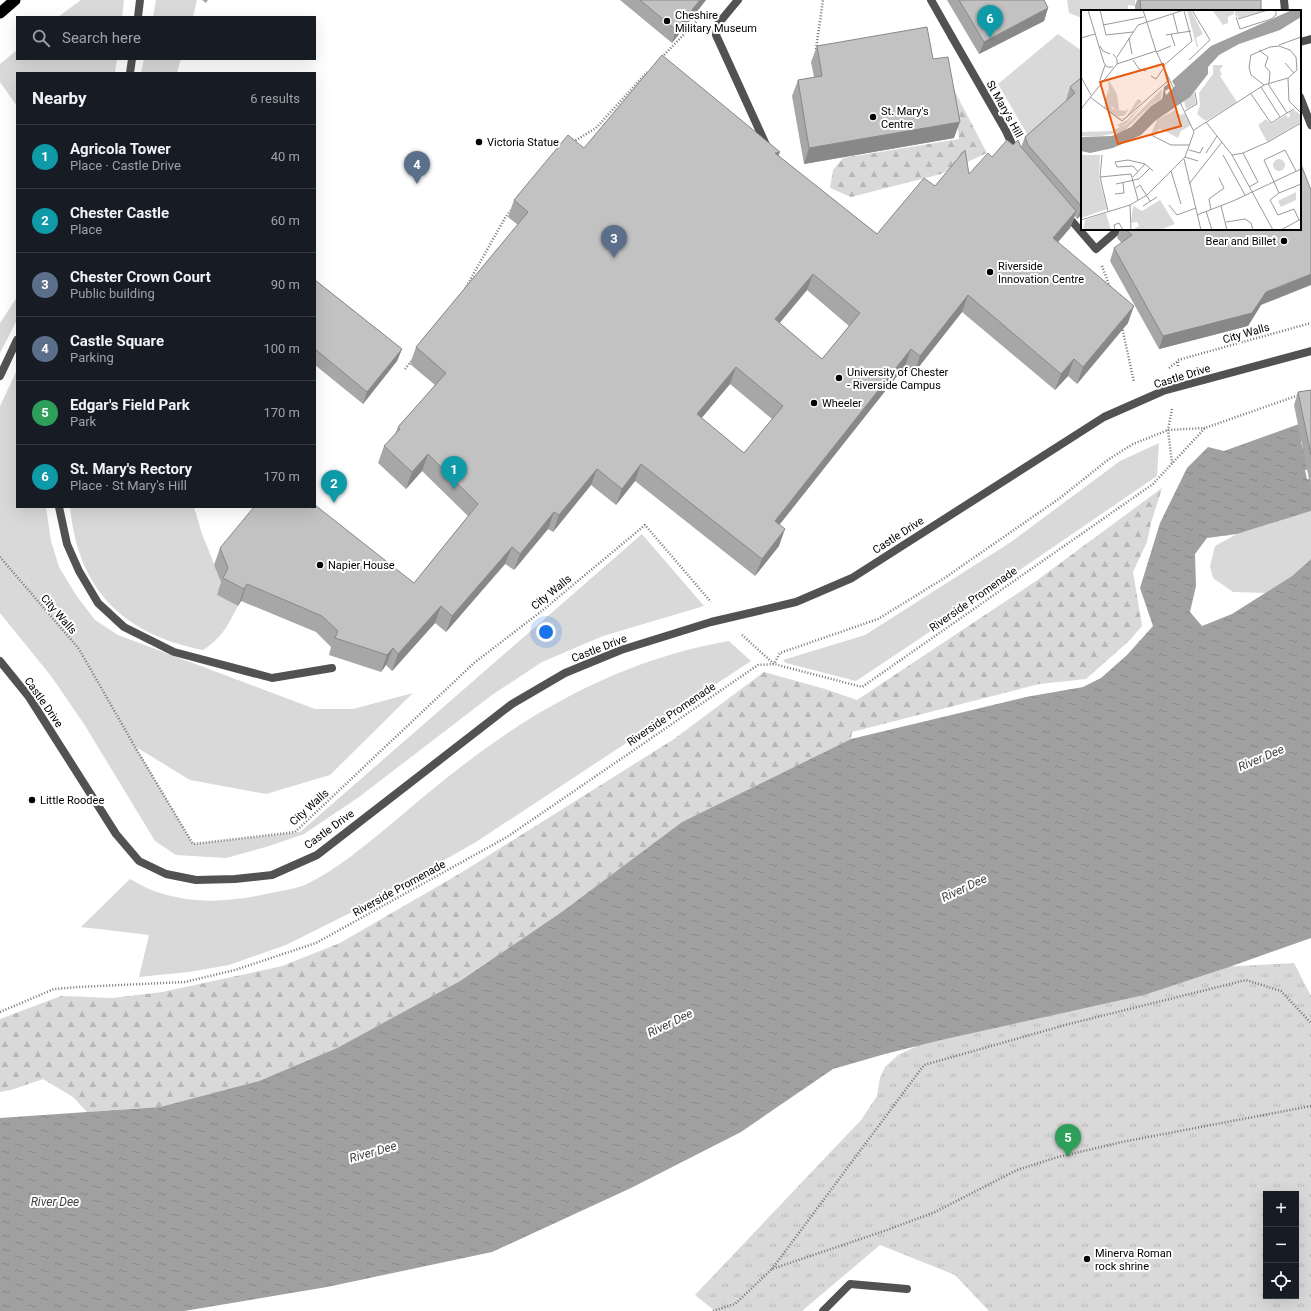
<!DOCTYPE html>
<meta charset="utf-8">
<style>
:root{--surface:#171b24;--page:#20242c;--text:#f1f3f6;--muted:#9ea1a6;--line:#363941;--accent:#858687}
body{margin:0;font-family:Roboto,sans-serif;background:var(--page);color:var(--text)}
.controls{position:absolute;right:12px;bottom:12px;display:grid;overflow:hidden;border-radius:0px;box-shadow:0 4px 16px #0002}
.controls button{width:36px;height:36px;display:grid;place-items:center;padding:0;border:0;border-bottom:1px solid var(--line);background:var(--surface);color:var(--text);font:20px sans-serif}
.you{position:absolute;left:546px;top:632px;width:14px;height:14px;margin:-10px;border:3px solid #fff;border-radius:50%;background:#1a73e8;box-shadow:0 0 0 6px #1a73e833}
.badge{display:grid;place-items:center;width:26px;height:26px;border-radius:50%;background:var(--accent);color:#fff;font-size:13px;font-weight:700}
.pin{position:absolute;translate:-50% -33px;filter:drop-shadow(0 1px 2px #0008)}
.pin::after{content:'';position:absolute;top:21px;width:14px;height:12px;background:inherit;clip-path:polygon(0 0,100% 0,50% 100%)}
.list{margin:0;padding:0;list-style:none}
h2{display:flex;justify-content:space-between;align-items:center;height:52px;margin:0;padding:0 16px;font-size:17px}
h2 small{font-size:13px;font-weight:400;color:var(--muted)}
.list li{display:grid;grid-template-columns:26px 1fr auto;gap:12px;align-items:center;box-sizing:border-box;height:64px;padding:0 16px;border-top:1px solid var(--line)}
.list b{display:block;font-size:15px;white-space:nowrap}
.list p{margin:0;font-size:13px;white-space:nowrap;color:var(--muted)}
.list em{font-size:13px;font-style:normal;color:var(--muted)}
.icon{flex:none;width:22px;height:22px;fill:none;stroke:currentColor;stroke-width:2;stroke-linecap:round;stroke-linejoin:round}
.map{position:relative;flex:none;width:1311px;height:1311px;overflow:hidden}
.search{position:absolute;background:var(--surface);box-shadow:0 4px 16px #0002;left:16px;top:16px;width:300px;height:44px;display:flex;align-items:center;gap:10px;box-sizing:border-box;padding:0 14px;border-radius:0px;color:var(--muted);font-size:15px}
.panel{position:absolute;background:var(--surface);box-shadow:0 4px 16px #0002;left:16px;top:72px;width:300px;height:436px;border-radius:0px}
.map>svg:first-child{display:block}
.green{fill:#d9d9d9}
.forest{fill:url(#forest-firs)}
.park{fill:url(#park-tufts);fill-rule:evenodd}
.water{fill:url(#water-ripples)}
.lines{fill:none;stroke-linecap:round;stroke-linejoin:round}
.path{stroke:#747474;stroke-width:2.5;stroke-dasharray:1 2;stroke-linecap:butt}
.service{stroke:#525252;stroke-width:8}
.pedestrian{stroke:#525252;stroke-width:8}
.minor{stroke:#525252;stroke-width:8}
.tertiary{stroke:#525252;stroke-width:8}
.trunk{stroke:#000;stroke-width:11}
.wall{fill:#a7a7a7;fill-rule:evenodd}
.shaded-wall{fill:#888}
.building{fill:#c2c2c2;stroke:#888;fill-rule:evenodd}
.poi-dot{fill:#000;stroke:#fff;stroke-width:1.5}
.labels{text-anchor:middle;stroke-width:4;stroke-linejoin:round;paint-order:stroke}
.poi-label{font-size:11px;fill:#000;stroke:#fff;text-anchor:start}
.street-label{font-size:11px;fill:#000;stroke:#fff}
.water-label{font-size:12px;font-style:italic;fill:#414141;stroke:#fff}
.inset-road{fill:none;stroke:#999;stroke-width:1}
.view{fill:#e8590c;fill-opacity:0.15;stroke:#e8590c;stroke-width:2}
.inset-edge{fill:none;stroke:#000;stroke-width:2}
</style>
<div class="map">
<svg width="1311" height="1311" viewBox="0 0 1311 1311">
<defs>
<pattern id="forest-firs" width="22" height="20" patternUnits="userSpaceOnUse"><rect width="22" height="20" fill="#d9d9d9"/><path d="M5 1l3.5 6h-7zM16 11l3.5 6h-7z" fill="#b8b8b8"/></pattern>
<pattern id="park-tufts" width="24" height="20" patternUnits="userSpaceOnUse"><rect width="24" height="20" fill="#d9d9d9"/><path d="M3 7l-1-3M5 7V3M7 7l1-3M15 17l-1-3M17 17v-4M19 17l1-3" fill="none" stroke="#b8b8b8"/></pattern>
<pattern id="water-ripples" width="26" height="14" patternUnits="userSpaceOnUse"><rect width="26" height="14" fill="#a0a0a0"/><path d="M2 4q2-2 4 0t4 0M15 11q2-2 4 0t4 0" fill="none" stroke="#888"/></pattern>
</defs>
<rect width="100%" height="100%" fill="#fff"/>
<g class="green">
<polygon points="81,0 124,0 122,17 58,17"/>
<polygon points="156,0 197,0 193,17 153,17"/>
<polygon points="1067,0 1135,0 1135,6 1128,5 1128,11 1082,11 1082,18 1069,13"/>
<polygon points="1058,34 1082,51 1082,85 1071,106 1031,141 998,84"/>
<polygon points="17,50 17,59 117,59 115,73 17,73 17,106 0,82 0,64"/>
<polygon points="144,59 181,59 177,73 141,73"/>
<polygon points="17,297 17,320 0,353 0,323"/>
<polygon points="17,370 17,507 46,507 51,541 59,567 76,595 95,620 118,635 315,709 353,709 413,693 330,775 266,794 190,780 136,747 193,844 300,832 642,534 704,606 603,636 542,662 492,695 359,797 304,834 269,846 226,858 176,855 155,841 84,724 51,676 0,613 0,406"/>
<polygon points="1159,443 1157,476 919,639 856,681 786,663 783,660 865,635 1011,542 1120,461"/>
<path d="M70,507H194L202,534L219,576L224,581L217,595L238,606C228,625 222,638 203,650C123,634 78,590 70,507Z"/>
<polygon points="1311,511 1311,559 1292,576 1266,593 1233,592 1213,578 1210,566 1215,546 1237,534"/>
<path d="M729,641L751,661L476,842L362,907L286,945L229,965L189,972L139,977L149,935L81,927L130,879C138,883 146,888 154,891C195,905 230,902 271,893C283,890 297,889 307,884C339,868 363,847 390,825C425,795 461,765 499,739C568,691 646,655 729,641Z"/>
</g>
<g class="forest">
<polygon points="953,88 987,153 941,174 851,197 830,188 833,170 843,158 959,139"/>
<polygon points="1162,488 1151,523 1147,542 1133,572 1142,626 1130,640 1086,679 1039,684 852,732 851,739 682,822 563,911 460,981 337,1048 259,1081 160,1107 87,1112 73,1097 43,1079 11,1090 0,1092 0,1019 61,996 113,998 162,992 218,980 282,966 340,943 459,874 620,773 674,739 764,672 825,689 857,700 1036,581"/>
</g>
<path class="park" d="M1294,963L1311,996V1311H989L955,1275L880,1245L802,1311H715L695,1295L861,1120L877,1096L880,1078L885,1067L898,1055L919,1045L1221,967ZM1266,1194H1296V1296H1266Z"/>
<polygon class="water" points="1310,420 1311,424 1301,442 1303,449 1311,447 1311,469 1305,470 1307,479 1311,479 1311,511 1237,534 1207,538 1195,554 1196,586 1190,612 1202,626 1232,614 1292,576 1311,559 1311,938 1229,967 1144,995 941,1040 885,1054 833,1069 741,1132 631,1188 492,1252 327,1287 184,1311 0,1311 0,1118 160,1107 259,1081 337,1048 460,981 563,911 682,822 851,739 1026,697 1083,687 1101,678 1127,655 1153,626 1140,588 1160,523 1187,468 1208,447 1224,451"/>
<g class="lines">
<g class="path">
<polyline points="816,49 823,0"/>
<polyline points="662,57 699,19"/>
<polyline points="573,142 596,128 647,72"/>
<polyline points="1102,266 1110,287"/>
<polyline points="465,289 505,218 511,210"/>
<polyline points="1122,327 1134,382"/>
<polyline points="1178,366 1178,360 1311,323"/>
<polyline points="1169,368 1178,361"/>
<polyline points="405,369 413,359"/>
<polyline points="1172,409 1168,430 1172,463"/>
<polyline points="0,557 79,649 135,747 193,844 295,832 474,663 543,610 645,525 711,602"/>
<polyline points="742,635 774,664 780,653 878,619 946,577 1060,498 1109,459 1133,444 1168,430 1205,428"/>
<polyline points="0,1012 54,989 78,987 185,982 235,970 316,943 507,837 758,665 774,664 862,687 1153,484 1205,428 1299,395"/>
<polyline points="772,1269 924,1065 1069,1024 1246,980 1281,991 1311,1023"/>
<polyline points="713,1311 735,1304 772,1269 887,1230 935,1212 1017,1170 1058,1157 1122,1142 1311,1106"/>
</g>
<g class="service">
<polyline points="738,0 718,24 716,35 767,147"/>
<polyline points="138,17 140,0"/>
<polyline points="130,73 132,59"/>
<polyline points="0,376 17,340"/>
<polyline points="59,507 67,544 79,571 98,603 124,627 174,652 272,678 332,668"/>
<polyline points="823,1311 850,1284 907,1289"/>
</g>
<polyline class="pedestrian" points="952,37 1006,131 1017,155"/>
<g class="minor">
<polyline points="931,0 952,37"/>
<polyline points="1300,42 1311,39"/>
<polyline points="1065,213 1096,249 1119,229"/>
<polyline points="0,661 29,697 116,834 139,861 166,874 196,880 235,879 272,875 317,855 512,704 565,673 621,650 711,622 796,602 852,578 1104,417 1163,391 1311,351"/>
</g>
<g class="tertiary">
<polyline points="1284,0 1285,11"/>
<polyline points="1300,97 1311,125"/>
</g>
<polyline class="trunk" points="0,13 15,0"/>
</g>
<g class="wall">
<polygon points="202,0 208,0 206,3"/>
<polygon points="620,0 706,0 672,43"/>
<polygon points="947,0 1044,0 1048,8 1044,21 979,54"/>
<polygon points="1137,0 1261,0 1261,11 1135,11 1135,6"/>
<polygon points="817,46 933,59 954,138 804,164 792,96 798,80 814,77 811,62"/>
<path d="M1082,77V214L1077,219L1075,216L1070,228L1058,242L1128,323L1077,384L1068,376L1055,390L962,312L914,373L905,366L779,525V546L755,576L635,481L616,505L591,485L553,532L548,529L514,570L505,564L446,632L435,623L392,671L386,665L381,672L329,655L331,647L316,632L241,601L238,606L217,595L221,582L214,565L220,548L414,583L468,516L422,471L406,489L378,463L384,446L395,434L398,427L435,385L410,364L416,347L518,225L508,217L514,200L584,148L778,156L877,234L935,186L969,174L992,157L1013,145L1021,147L1025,137L1067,101L1066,100L1070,87ZM807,290L849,326L822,359L779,323ZM730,384L772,419L744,453L701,418Z"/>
<polygon points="1120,229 1300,229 1261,305 1248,326 1159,349 1110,261 1114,248 1122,243 1117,238"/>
<polygon points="315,280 402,349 397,361 363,404 315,365"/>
<polygon points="1311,390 1311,489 1294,405 1298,392"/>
</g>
<g class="shaded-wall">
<polygon points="700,0 706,0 672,43 676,30"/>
<polygon points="1048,8 1044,21 979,54 984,42"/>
<polygon points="960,122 954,138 804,164 809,148"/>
<polygon points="780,152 773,169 775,153"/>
<polygon points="1082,207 1082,214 1077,219"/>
<polygon points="1076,211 1070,228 1047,255 1053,238"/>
<polygon points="813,274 807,290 769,336 775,319"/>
<polygon points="1311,274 1311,285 1261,305 1248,326 1159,349 1163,336 1266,292"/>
<polygon points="968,295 962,312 914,373 920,356"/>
<polygon points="1134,306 1128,323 1077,384 1083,367"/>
<polygon points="402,349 397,361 363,404 367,392"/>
<polygon points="911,349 905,366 769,538 775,521"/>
<polygon points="1074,359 1068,376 1055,390 1061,374"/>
<polygon points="736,367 730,384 691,431 697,414"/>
<polygon points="428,454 422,471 406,489 412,472"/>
<polygon points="641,464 635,481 616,505 622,489"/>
<polygon points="597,469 591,485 553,532 559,515"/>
<polygon points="554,512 548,529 514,570 520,554"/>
<polygon points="785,529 779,546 755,576 762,559"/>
<polygon points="512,547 505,564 446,632 452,616"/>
<polygon points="247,584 241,601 238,606 244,589"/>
<polygon points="441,606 435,623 392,671 398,654"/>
<polygon points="393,648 386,665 381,672 387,655"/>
</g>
<g class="building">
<polygon points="640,0 700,0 676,30"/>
<polygon points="959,0 1044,0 1048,8 984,42"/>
<polygon points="1140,0 1261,0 1261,11 1141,11"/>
<polygon points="927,27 933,59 948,57 960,122 809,148 798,80 822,76 817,46"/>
<path d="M662,55L780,152L775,153L877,234L924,178L935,186L965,150L969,174L988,153L992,157L1007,140L1013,145L1018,140L1021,147L1076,211L1053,238L1134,306L1083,367L1074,359L1061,374L968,295L920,356L911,349L775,521L785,529L762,559L641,464L622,489L597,469L559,515L554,512L520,554L512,547L452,616L441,606L398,654L393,648L387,655L335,638L338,631L322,616L247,584L244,589L223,578L228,568L220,548L254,507H315V505L414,583L478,504L428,454L412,472L384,446L400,429L398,427L446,373L416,347L528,212L514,200L568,135L584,148ZM813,274L860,313L822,359L775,319ZM736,367L783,406L744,453L697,414Z"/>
<polygon points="1082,77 1082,207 1028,145 1025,137 1075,93 1070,87"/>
<polygon points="1300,162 1311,190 1311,274 1266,292 1252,313 1163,336 1114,248 1132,235 1125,229 1300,229"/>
<polygon points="315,280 402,349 367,392 315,349"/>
<polygon points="1311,390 1311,455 1298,392"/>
</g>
<g class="poi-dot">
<circle cx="667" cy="21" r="4"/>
<circle cx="873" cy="117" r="4"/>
<circle cx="479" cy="142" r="4"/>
<circle cx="1284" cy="241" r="4"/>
<circle cx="990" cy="272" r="4"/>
<circle cx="839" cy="378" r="4"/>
<circle cx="814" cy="403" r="4"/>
<circle cx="320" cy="565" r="4"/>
<circle cx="32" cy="800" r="4"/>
<circle cx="1087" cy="1259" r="4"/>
</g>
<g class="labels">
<g class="poi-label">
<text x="675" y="19">Cheshire<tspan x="675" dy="13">Military Museum</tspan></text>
<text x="881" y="115">St. Mary's<tspan x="881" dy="13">Centre</tspan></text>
<text x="487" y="146">Victoria Statue</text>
<text x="1276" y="245" text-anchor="end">Bear and Billet</text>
<text x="998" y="270">Riverside<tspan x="998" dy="13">Innovation Centre</tspan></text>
<text x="847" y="376">University of Chester<tspan x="847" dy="13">- Riverside Campus</tspan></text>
<text x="822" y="407">Wheeler</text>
<text x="328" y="569">Napier House</text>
<text x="40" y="804">Little Roodee</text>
<text x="1095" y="1257">Minerva Roman<tspan x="1095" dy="13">rock shrine</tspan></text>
</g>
<g class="street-label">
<text transform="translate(1005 109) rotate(61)" y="4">St Mary's Hill</text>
<text transform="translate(1246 333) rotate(-16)" y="4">City Walls</text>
<text transform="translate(1182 376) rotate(-17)" y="4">Castle Drive</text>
<text transform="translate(898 535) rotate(-33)" y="4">Castle Drive</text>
<text transform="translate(551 592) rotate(-39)" y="4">City Walls</text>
<text transform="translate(973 599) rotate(-35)" y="4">Riverside Promenade</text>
<text transform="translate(59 614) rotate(49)" y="4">City Walls</text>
<text transform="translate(599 648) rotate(-21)" y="4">Castle Drive</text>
<text transform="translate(44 702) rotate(55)" y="4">Castle Drive</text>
<text transform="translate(671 714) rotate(-34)" y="4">Riverside Promenade</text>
<text transform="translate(309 807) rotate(-42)" y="4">City Walls</text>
<text transform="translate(329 829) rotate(-36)" y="4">Castle Drive</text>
<text transform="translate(399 888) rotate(-29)" y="4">Riverside Promenade</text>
</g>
<g class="water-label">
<text transform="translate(1261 758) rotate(-23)" y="4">River Dee</text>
<text transform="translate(964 888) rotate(-25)" y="4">River Dee</text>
<text transform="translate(670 1023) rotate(-26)" y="4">River Dee</text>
<text transform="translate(373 1152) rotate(-16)" y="4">River Dee</text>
<text x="55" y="1206">River Dee</text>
</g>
</g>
<g transform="translate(1081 10)">
<rect width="220" height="220" fill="#fff"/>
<path d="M153,0V4L147,7V13L142,15L132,1ZM27,69L36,84L38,100L33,99L29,94ZM27,79L31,99L44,101L48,99L43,106H37L40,109L45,107L57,89L61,91L45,108L39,110L23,98ZM113,82L115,94L105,99L103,91ZM63,93L46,113L39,117L36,115L46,110ZM213,100L220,105V112L186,132L177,115L185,109L190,114L205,105L207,108L209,106L208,103ZM192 155a6 6 0 1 1 12 0a6 6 0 1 1-12 0Z" fill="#d9d9d9"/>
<path d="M132,55H142L139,60L141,65L137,66L123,110L116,104L119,95L118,83L132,64ZM81,79L80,89L70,95L42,122L20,126H0V122L30,121L46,114Z" fill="#d9d9d9"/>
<path d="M0,145H19L18,168L26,199L0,208ZM25,203L30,220H2L4,210Z" fill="#d9d9d9"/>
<path d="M106,0H110L122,24L115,28L117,36L116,38ZM154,0H186L158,8L154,5ZM134,63L139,66L156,92L125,111L117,102L120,96L119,84ZM94,100L100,105L104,103L110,115L100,121L97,128L82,120L78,119L74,126L70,124L76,110ZM215,182V190L200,197L197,191ZM79,190L94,214L79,220H51L58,216L56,212L50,213L52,196L61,201Z" fill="#d9d9d9"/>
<path d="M211,0H220V7L199,20L158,34L138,45L127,57V64L109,87L74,111L60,125L32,138L9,143L0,141V127L31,126L50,117L70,96L81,89L83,77L87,74L89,78L84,81L85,85L94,76L91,71L130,36Z" fill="#a0a0a0"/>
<path class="inset-road" d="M7,0L23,53L26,57H32M19,0L25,25L52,22M92,4L97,23M155,7L159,19L190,9L195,5V0M157,9L187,0M22,15L63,7M90,24L94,36M85,25L110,21M0,28L14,24M48,28L51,44M198,35L220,27M19,36L22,41L29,44M178,40L187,47L184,56L189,62L188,73M75,42L90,36M36,47L57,15L103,0M52,50L58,59L65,61M108,50L129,30L111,0M204,53L213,63M36,54L75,41M81,57L111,31L103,1M70,66L75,69L82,59M0,67L10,85M207,68L208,91L220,103M19,70L24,55M187,74L206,103L213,99M180,77L199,107M170,84L190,113L206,103M9,87L41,111L89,69M0,99L36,54V49L32,44M104,101L116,94L114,82M125,112L151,145L192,220M113,120L183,75L207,68L216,60L215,47L209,40L198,36L189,37L170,45L168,57L170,65L183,75M70,125L90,135H109M108,140L119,143L122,137M125,143L136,126M162,143L177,172L168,177M21,145L19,167L27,201M142,145L164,185M151,145L162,143L187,132L220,113M104,147L117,151M103,149L120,220M90,161L100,194M215,161L204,140L183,150L198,183L220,174M57,162L52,156L36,157L34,152L47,150L64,154M19,167L50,164L57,190M52,167L64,154L72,161M35,174L58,169L69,158M108,174L141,132M55,178L59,175L69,191M198,183L189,190L197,205L213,199L218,210M34,184L43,183L42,173M49,195L50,220M88,195L96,205L115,198M62,196L76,187M140,196L146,220M130,200L128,189L143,178L138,168M125,201L131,220M116,205L152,191L220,159M0,210L49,195L66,185L104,147L113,122L75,41L62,0M145,212L164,209L170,213L172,220M34,220L33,215L38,213L42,220M200,220L220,209"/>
<path class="view" d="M82,54L100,116L37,134L19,72Z"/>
<rect width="220" height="220" class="inset-edge"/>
</g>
</svg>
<div class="controls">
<button>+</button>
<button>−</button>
<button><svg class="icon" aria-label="locate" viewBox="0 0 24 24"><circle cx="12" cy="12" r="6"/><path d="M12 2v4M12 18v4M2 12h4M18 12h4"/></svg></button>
</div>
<div class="you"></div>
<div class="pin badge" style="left:454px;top:489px;background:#0f9aa8">1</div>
<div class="pin badge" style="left:334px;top:503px;background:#0f9aa8">2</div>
<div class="pin badge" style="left:614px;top:258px;background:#5c6f8a">3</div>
<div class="pin badge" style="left:417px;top:184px;background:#5c6f8a">4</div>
<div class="pin badge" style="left:1068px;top:1157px;background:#2e9e5b">5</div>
<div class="pin badge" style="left:990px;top:38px;background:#0f9aa8">6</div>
<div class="search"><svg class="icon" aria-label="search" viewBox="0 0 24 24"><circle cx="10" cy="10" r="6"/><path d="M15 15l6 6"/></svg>Search here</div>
<section class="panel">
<h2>Nearby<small>6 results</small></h2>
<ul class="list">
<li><span class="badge" style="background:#0f9aa8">1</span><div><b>Agricola Tower</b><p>Place · Castle Drive</p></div><em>40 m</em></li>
<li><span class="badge" style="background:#0f9aa8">2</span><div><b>Chester Castle</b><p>Place</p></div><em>60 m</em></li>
<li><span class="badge" style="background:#5c6f8a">3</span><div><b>Chester Crown Court</b><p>Public building</p></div><em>90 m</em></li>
<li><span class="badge" style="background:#5c6f8a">4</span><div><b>Castle Square</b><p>Parking</p></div><em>100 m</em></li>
<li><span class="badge" style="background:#2e9e5b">5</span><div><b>Edgar's Field Park</b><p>Park</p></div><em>170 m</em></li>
<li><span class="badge" style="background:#0f9aa8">6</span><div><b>St. Mary's Rectory</b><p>Place · St Mary's Hill</p></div><em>170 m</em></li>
</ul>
</section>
</div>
